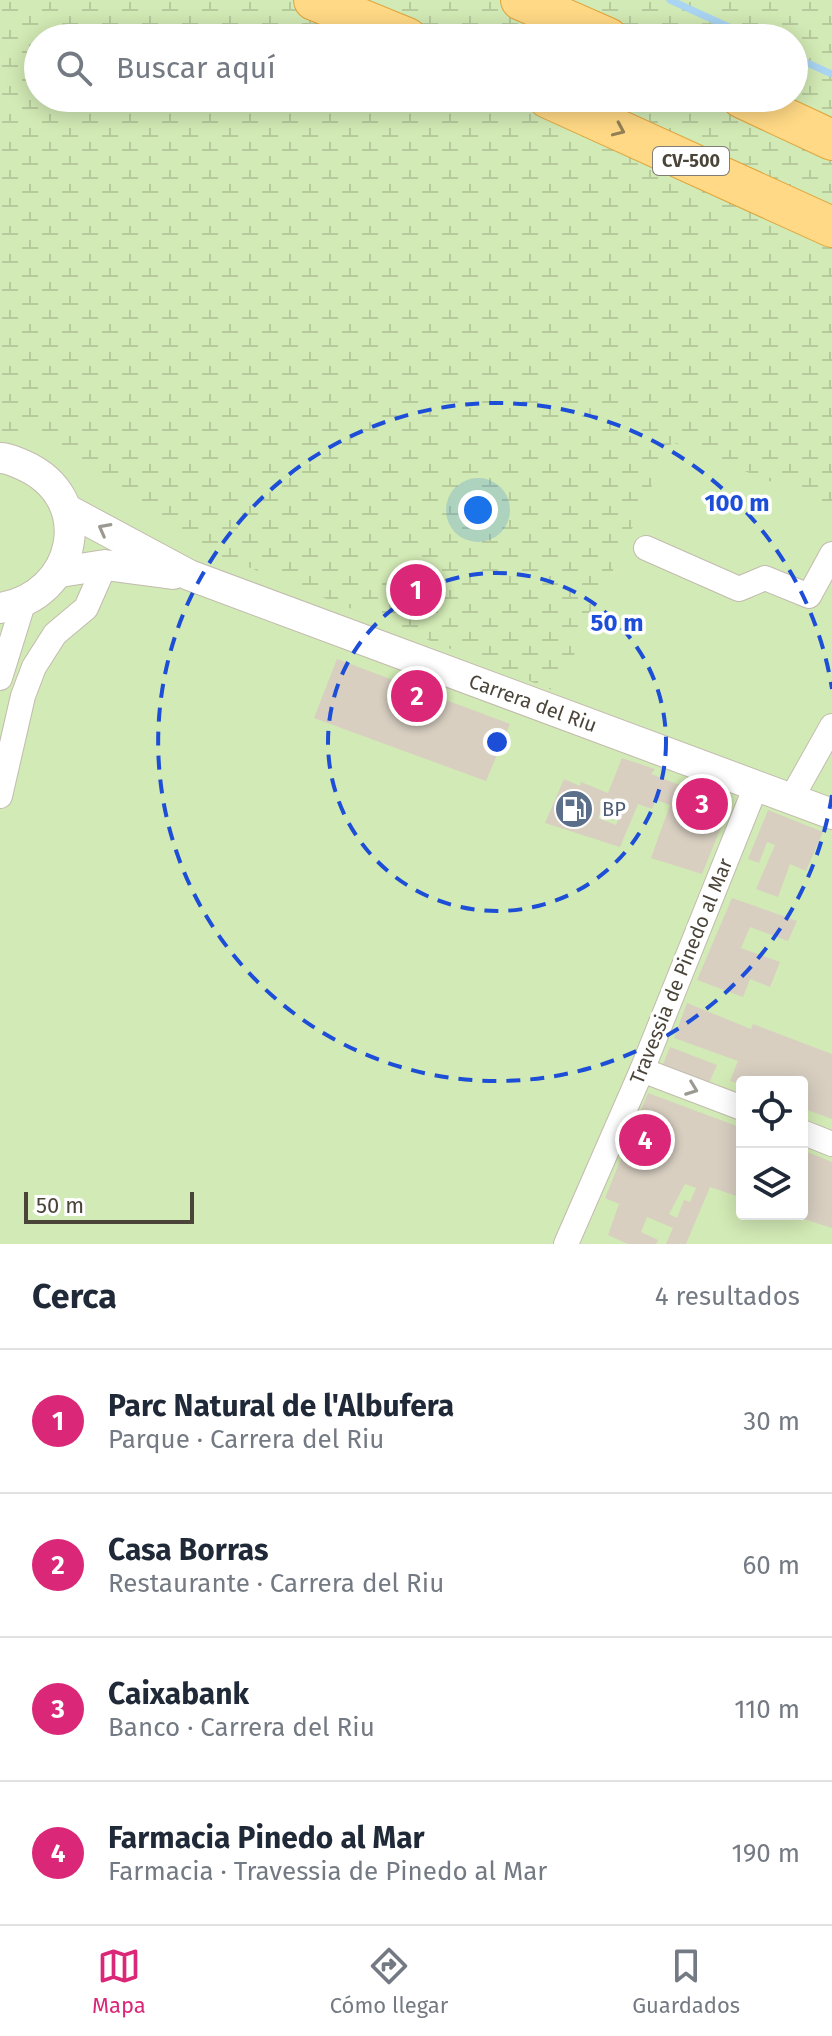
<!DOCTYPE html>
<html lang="es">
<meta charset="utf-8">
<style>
:root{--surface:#fff;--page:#f2f2f3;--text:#1f2937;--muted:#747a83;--line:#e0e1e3;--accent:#db2777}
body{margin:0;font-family:"Fira Sans",sans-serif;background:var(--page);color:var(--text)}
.controls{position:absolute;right:24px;bottom:24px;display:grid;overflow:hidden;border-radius:8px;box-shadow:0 4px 20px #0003}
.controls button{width:72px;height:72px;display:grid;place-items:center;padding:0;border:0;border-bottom:2px solid var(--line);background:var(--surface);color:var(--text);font:40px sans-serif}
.scale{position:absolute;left:24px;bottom:20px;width:170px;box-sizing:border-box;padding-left:8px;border:4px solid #4b4439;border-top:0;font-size:22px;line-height:28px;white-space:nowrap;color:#4b4439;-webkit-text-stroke:6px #fff;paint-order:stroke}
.you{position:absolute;left:478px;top:510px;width:28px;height:28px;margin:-20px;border:6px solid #fff;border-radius:50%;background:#1a73e8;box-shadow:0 0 0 12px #1a73e833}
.badge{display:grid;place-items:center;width:52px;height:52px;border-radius:50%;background:var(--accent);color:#fff;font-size:26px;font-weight:700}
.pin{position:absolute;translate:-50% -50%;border:4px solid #fff;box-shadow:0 2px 8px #0006}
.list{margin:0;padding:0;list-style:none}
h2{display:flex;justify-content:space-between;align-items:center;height:104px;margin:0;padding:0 32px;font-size:34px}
h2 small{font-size:26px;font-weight:400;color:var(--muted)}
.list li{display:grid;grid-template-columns:52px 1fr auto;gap:24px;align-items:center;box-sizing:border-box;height:144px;padding:0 32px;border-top:2px solid var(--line)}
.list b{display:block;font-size:30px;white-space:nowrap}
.list p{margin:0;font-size:26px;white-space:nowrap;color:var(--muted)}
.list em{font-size:26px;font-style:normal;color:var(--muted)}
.icon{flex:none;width:44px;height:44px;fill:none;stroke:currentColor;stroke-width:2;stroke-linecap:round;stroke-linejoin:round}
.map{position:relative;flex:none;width:832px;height:1244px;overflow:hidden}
.search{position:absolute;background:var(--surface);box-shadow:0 4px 20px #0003;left:24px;right:24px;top:24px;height:88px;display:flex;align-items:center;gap:20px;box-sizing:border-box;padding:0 28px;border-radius:44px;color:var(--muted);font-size:30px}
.sheet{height:680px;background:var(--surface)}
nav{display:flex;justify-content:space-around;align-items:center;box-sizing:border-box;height:112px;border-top:2px solid var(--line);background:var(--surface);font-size:22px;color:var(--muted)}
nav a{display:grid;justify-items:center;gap:4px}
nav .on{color:var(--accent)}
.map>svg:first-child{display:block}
.green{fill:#d2eab5;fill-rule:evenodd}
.wetland{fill:url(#wetland-marsh);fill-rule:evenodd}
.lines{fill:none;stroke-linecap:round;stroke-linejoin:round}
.stream{stroke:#a9d4f2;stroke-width:7}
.building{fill:#d8cfc1;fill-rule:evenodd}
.minor-casing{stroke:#c2bbae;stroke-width:26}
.tertiary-casing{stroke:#c2bbae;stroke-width:32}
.trunk-casing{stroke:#e0a43c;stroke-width:42}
.minor{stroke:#fff;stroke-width:24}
.tertiary{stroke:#fff;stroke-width:30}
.trunk{stroke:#ffd985;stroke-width:40}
.oneway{stroke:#938057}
.oneway2{stroke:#9c9892}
.ring{fill:none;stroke:#1d4ed8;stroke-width:4;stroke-dasharray:14 10}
.labels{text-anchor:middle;stroke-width:7;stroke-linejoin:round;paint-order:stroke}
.shield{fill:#fff;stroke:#817c74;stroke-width:2}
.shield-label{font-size:18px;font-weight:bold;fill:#4b4439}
.street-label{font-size:20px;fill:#4b4439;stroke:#fff}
.service-label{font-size:20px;fill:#4e5e75;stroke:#fff;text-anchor:start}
.centre{fill:#1d4ed8;stroke:#fff;stroke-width:4}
.ring-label{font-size:24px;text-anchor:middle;font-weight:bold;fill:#1d4ed8;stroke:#fff;stroke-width:7;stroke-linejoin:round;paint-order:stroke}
</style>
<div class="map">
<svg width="832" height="1244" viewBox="0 0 832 1244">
<defs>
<pattern id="wetland-marsh" width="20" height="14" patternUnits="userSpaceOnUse" patternTransform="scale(2)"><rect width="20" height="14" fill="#d2eab5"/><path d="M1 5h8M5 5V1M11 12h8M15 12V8" fill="none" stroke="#b6ca9c"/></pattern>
</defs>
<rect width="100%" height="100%" fill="#f6f3ec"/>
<path class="green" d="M0,0H832V1244H0ZM38,38H794V98H38ZM742,1082H802V1214H742Z"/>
<path class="wetland" d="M0,0H832V506L672,442L557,692L186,542L45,438L0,431ZM38,38H794V98H38Z"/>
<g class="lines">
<g class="stream">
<polyline points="670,0 753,38"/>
<polyline points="794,57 832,74"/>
</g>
</g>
<g class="building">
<polygon points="337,659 510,724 486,781 314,718"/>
<path d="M622,758L655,769L651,774L724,802L728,810L702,874L651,858L670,805L656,800L652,809L638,804L620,847L545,823L564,779L580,786L581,782L608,793ZM606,799L623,806L616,825L598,818Z"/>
<polygon points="768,810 823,832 806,871 790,864 778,897 756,889 775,845 767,842 759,863 748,859"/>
<polygon points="732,898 797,921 788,941 750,927 741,948 780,962 770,987 750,979 743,997 697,980"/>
<polygon points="687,1003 751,1029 753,1024 832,1054 832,1119 802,1108 802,1082 742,1082 742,1085 730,1081 738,1061 674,1038"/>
<polygon points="670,1047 717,1065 708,1085 662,1067"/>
<path d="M648,1093L742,1128V1198L710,1187L686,1244H666L673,1228L647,1217L641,1232L658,1240L656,1244H628L608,1235L619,1204L605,1198ZM685,1184L696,1188L690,1202L684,1200L677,1218L669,1214Z"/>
<polygon points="802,1150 832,1162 832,1228 791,1215 802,1214"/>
</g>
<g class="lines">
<defs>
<g id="minor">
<polyline points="646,548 739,589 765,578 809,596 832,554"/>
<polyline points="0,678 23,604"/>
<polyline points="0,796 23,696 34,667 55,634 86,608 105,565"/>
<polyline points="791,799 832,726"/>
<polyline points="642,1070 742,1108"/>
<polyline points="802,1132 832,1144"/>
<polyline points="566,1244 642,1070 756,786"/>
</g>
<g id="tertiary">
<path d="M0,458C9,458 15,462 23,465C98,498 77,596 0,608"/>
<polyline points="68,510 189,575 832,814"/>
<polyline points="60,572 105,565 173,574"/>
</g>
<g id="trunk">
<polyline points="314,0 407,38"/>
<polyline points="521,0 608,38"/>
<polyline points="548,98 832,227"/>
<polyline points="742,98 832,140"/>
</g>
</defs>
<use href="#minor" class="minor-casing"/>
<use href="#tertiary" class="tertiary-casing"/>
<use href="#trunk" class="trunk-casing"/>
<use href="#minor" class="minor"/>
<use href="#tertiary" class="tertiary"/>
<use href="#trunk" class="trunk"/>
</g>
<defs><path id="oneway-chevron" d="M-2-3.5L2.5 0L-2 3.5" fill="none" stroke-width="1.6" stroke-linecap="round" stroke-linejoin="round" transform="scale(2)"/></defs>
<use class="oneway" href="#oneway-chevron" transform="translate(619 130) rotate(24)"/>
<g class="oneway2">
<use href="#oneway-chevron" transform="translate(104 529) rotate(-152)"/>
<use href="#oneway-chevron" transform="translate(692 1089) rotate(21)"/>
</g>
<g class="ring">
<circle cx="497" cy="742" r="169"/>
<path d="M832 795A339 339 0 1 1 832 689"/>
</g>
<defs>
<symbol id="fuel-disc" viewBox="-11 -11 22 22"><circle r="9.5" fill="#5c6f8a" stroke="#fff"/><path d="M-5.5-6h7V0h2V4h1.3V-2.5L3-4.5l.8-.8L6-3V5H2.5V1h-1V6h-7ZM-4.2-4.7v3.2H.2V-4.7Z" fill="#fff"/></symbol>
</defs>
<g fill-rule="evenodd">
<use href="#fuel-disc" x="552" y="787" width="44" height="44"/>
</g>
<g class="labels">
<rect class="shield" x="653" y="147" width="76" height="28" rx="6"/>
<g class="shield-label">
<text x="691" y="167">CV-500</text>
</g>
<g class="street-label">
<text transform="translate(533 703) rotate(20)" y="7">Carrera del Riu</text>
<text transform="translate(681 971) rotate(-68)" y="7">Travessia de Pinedo al Mar</text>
</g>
<g class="service-label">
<text x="602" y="816">BP</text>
</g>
</g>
<circle cx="497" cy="742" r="12" class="centre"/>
<g class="ring-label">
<text x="737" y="511">100 m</text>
<text x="617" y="631">50 m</text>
</g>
</svg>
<div class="controls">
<button><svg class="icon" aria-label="locate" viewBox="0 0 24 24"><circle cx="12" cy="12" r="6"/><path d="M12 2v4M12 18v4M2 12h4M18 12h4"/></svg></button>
<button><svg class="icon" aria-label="layers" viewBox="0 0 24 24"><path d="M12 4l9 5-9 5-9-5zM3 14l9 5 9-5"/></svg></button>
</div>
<div class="scale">50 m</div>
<div class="you"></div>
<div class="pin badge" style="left:416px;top:590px">1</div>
<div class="pin badge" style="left:417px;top:696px">2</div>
<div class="pin badge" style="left:702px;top:804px">3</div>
<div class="pin badge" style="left:645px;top:1140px">4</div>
<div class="search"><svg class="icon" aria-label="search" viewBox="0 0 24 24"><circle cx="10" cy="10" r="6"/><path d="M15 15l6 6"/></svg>Buscar aquí</div>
</div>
<section class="sheet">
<h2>Cerca<small>4 resultados</small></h2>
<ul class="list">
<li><span class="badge">1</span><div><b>Parc Natural de l'Albufera</b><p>Parque · Carrera del Riu</p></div><em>30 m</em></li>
<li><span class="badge">2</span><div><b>Casa Borras</b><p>Restaurante · Carrera del Riu</p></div><em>60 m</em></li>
<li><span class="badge">3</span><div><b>Caixabank</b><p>Banco · Carrera del Riu</p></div><em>110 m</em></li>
<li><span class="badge">4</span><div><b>Farmacia Pinedo al Mar</b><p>Farmacia · Travessia de Pinedo al Mar</p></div><em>190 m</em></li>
</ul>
</section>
<nav>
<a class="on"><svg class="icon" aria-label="map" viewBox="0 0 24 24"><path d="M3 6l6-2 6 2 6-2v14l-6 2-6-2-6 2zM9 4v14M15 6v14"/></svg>Mapa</a>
<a><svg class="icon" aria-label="directions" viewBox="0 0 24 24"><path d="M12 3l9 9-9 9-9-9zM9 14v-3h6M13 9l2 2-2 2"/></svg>Cómo llegar</a>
<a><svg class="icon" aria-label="saved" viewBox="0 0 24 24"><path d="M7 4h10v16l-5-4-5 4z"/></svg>Guardados</a>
</nav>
